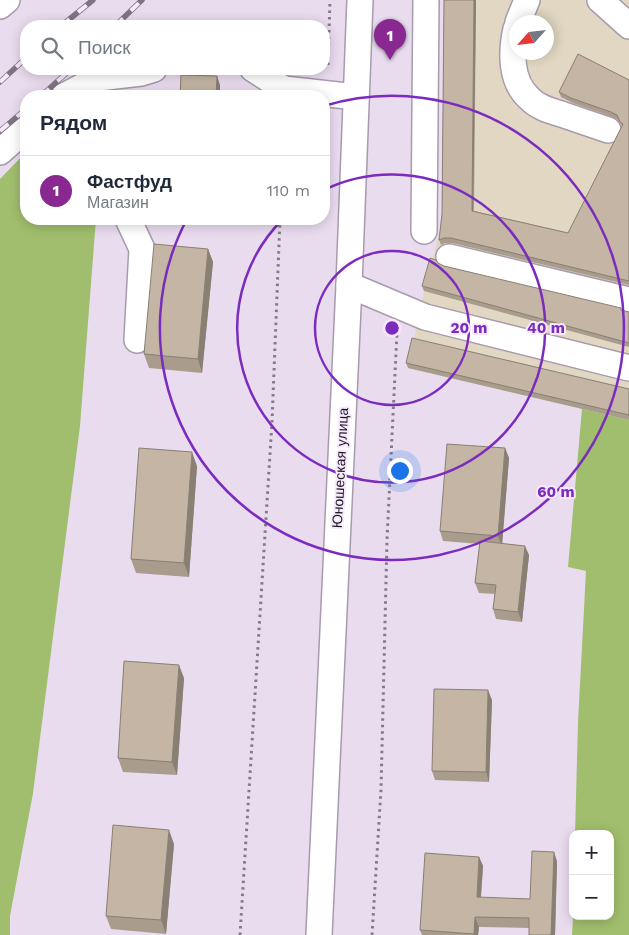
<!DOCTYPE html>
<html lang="ru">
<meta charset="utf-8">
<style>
:root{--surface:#fff;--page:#f2f2f3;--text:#1f2937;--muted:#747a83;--line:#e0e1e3;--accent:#892890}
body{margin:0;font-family:"Work Sans",sans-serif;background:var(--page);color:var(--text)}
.controls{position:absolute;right:15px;bottom:15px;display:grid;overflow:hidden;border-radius:10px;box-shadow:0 2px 12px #0003}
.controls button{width:45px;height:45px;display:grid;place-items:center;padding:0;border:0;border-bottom:1px solid var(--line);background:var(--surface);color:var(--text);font:25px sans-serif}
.compass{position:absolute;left:509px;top:15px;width:45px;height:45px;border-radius:50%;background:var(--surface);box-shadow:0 2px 12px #0003;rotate:243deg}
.you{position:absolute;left:399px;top:470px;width:18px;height:18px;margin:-12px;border:4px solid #fff;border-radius:50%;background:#1a73e8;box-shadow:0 0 0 8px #1a73e833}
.badge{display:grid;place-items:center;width:32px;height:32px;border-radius:50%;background:var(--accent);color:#fff;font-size:16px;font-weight:700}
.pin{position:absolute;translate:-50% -41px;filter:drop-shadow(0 1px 2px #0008)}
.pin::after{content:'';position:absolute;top:26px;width:18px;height:15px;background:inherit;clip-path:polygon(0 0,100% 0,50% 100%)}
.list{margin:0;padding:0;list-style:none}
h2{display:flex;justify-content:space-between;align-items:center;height:65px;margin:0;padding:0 20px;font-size:21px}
h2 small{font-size:16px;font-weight:400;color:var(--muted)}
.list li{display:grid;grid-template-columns:32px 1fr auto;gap:15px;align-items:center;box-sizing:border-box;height:70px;padding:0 20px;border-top:1px solid var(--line)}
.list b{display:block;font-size:19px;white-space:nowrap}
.list p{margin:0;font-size:16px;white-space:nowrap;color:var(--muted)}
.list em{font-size:16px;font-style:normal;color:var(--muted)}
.icon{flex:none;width:28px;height:28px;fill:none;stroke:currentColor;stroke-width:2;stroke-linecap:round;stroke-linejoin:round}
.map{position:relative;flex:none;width:629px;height:935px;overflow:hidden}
.search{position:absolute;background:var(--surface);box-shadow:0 2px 12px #0003;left:20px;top:20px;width:310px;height:55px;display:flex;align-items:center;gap:12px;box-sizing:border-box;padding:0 18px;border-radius:20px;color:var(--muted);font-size:19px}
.panel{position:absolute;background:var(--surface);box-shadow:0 2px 12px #0003;left:20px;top:90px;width:310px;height:135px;border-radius:20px}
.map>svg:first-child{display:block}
.industrial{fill:#e1d7c2;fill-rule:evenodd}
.green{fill:#a1be6e}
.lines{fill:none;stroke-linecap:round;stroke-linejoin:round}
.minor-casing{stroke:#a79bad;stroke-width:28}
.path{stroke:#847b88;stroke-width:3;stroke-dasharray:2.5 4;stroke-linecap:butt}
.minor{stroke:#fff;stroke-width:25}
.rail-casing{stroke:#7d7581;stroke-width:5.5}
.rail{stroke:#f7e9fd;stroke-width:4;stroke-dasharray:11;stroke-linecap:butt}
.wall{fill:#a99c8d}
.shaded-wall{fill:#897f73}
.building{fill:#c4b5a4;stroke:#897f73}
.ring{fill:none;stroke:#7b2cbf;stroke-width:2.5}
.labels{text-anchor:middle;stroke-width:4;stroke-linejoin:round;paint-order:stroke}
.street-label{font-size:14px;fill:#1b171d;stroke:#f7e9fd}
.centre{fill:#7b2cbf;stroke:#f7e9fd;stroke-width:2.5}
.ring-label{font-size:15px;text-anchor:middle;font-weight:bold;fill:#7b2cbf;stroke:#f7e9fd;stroke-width:4;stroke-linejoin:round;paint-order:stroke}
</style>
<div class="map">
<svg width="629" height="935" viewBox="0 0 629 935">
<rect width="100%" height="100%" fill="#e9dcef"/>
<path class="industrial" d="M446,0H629V420L408,368L424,291L443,219ZM516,22H546V52H516Z"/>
<g class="green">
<polygon points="26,152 26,219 96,219 80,426 33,793 10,916 10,935 0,935 0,179"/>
<polygon points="582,409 629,420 629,935 572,935 573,916 610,916 610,834 575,834 578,722 586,571 568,567"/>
</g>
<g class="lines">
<defs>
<g id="minor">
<polyline points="600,0 629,26"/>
<polyline points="0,6 7,0"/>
<polyline points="518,22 527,0"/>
<path d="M516,29C511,51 510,81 529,98C538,108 552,111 564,115C579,120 593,125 608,130"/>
<polyline points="253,69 284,89 356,97"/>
<polyline points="64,96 98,78 141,73 154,69"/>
<polyline points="0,152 26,129"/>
<polyline points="128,219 142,249 137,340"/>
<polyline points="424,231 426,0"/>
<polyline points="449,257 629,300"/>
<polyline points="349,285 425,317 629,368"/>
<polyline points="319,935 349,285 360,0"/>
</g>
</defs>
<use href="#minor" class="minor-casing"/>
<g class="path">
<polyline points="328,65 330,0"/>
<polyline points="240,935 272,422 280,219"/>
<polyline points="372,935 381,790 387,540 397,332"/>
</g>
<use href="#minor" class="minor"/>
<defs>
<g id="rail">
<polyline points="61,26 93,0"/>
<polyline points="115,26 142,0"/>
<polyline points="0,82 26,58"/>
<polyline points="41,96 71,69"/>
<polyline points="0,131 26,109"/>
</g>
</defs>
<use href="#rail" class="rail-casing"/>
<use href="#rail" class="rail"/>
</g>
<g class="wall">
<polygon points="444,0 476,0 474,211 568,233 622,126 618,120 613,117 573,103 561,97 559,92 629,80 629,285 452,243 445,243 441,245 439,240 442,214"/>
<polygon points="208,249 213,262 202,373 149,368 144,354"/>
<polygon points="444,266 629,312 629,347 424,291 422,286"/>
<polygon points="406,363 629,389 629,420 408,368"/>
<polygon points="505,448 509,458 502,543 529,555 522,622 496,619 493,609 495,594 479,593 475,583 480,544 443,541 440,531"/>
<polygon points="197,466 189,577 136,573 131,559"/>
<polygon points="184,678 177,775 123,772 118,758"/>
<polygon points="492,700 489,782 435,780 432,771"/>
<polygon points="174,844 166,934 111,929 106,916"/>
<polygon points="554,852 557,862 555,935 529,935 529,928 479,927 478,935 422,935 420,930 479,857 483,866 481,898 530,899"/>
</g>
<g class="shaded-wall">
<polygon points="474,0 476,0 473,216 472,211"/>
<polygon points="217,76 220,85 220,96 216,96"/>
<polygon points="208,249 213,262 202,373 198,359"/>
<polygon points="505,448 509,458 502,546 498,536"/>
<polygon points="192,452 197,466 189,577 184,563"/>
<polygon points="525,546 529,555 522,622 518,612"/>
<polygon points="179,665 184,678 177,775 172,762"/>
<polygon points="488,690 492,700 489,782 486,772"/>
<polygon points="169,830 174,844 166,934 161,920"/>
<polygon points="554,852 557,862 555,935 551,935"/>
<polygon points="479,857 483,866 480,907 477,897"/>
<polygon points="475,917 479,927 478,935 475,935 474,934"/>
</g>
<g class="building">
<polygon points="444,0 474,0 472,211 568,233 623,124 620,122 617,115 611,112 571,98 559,92 578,54 629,80 629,281 451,238 444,238 439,240 442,214"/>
<polygon points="181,75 217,76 216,96 180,96"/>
<polygon points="154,244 208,249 198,359 144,354"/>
<polygon points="430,258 436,260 438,263 444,266 621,308 621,310 629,312 629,343 422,286"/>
<polygon points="412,338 629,389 629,415 406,363"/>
<polygon points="447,444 505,448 498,536 440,531"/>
<polygon points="139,448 192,452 184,563 131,559"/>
<polygon points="480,541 525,546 518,612 493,609 496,585 475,583"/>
<polygon points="124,661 179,665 172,762 118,758"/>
<polygon points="434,689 488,690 486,772 432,771"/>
<polygon points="113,825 169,830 161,920 106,916"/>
<polygon points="532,851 554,852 551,935 529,935 529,918 475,917 474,934 420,930 425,853 479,857 477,897 530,899"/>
</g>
<g class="ring">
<circle cx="392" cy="328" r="77"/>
<path d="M324 190A154 154 0 1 1 283 219"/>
<path d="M324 106A232 232 0 1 1 187 219"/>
</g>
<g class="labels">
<g class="street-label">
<text transform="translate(340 468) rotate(-87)" y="5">Юношеская улица</text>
</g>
</g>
<circle cx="392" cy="328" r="8" class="centre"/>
<g class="ring-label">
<text x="469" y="333">20 m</text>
<text x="546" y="333">40 m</text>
<text x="556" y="497">60 m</text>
</g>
</svg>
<div class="controls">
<button>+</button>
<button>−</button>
</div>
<svg class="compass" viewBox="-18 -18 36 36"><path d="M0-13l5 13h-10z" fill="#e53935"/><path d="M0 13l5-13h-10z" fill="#747a83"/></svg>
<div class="you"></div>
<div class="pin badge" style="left:390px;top:60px">1</div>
<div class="search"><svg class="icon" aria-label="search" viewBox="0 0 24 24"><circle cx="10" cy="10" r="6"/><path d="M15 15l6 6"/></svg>Поиск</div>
<section class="panel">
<h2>Рядом<small></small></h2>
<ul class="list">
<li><span class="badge">1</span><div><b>Фастфуд</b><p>Магазин</p></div><em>110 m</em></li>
</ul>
</section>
</div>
